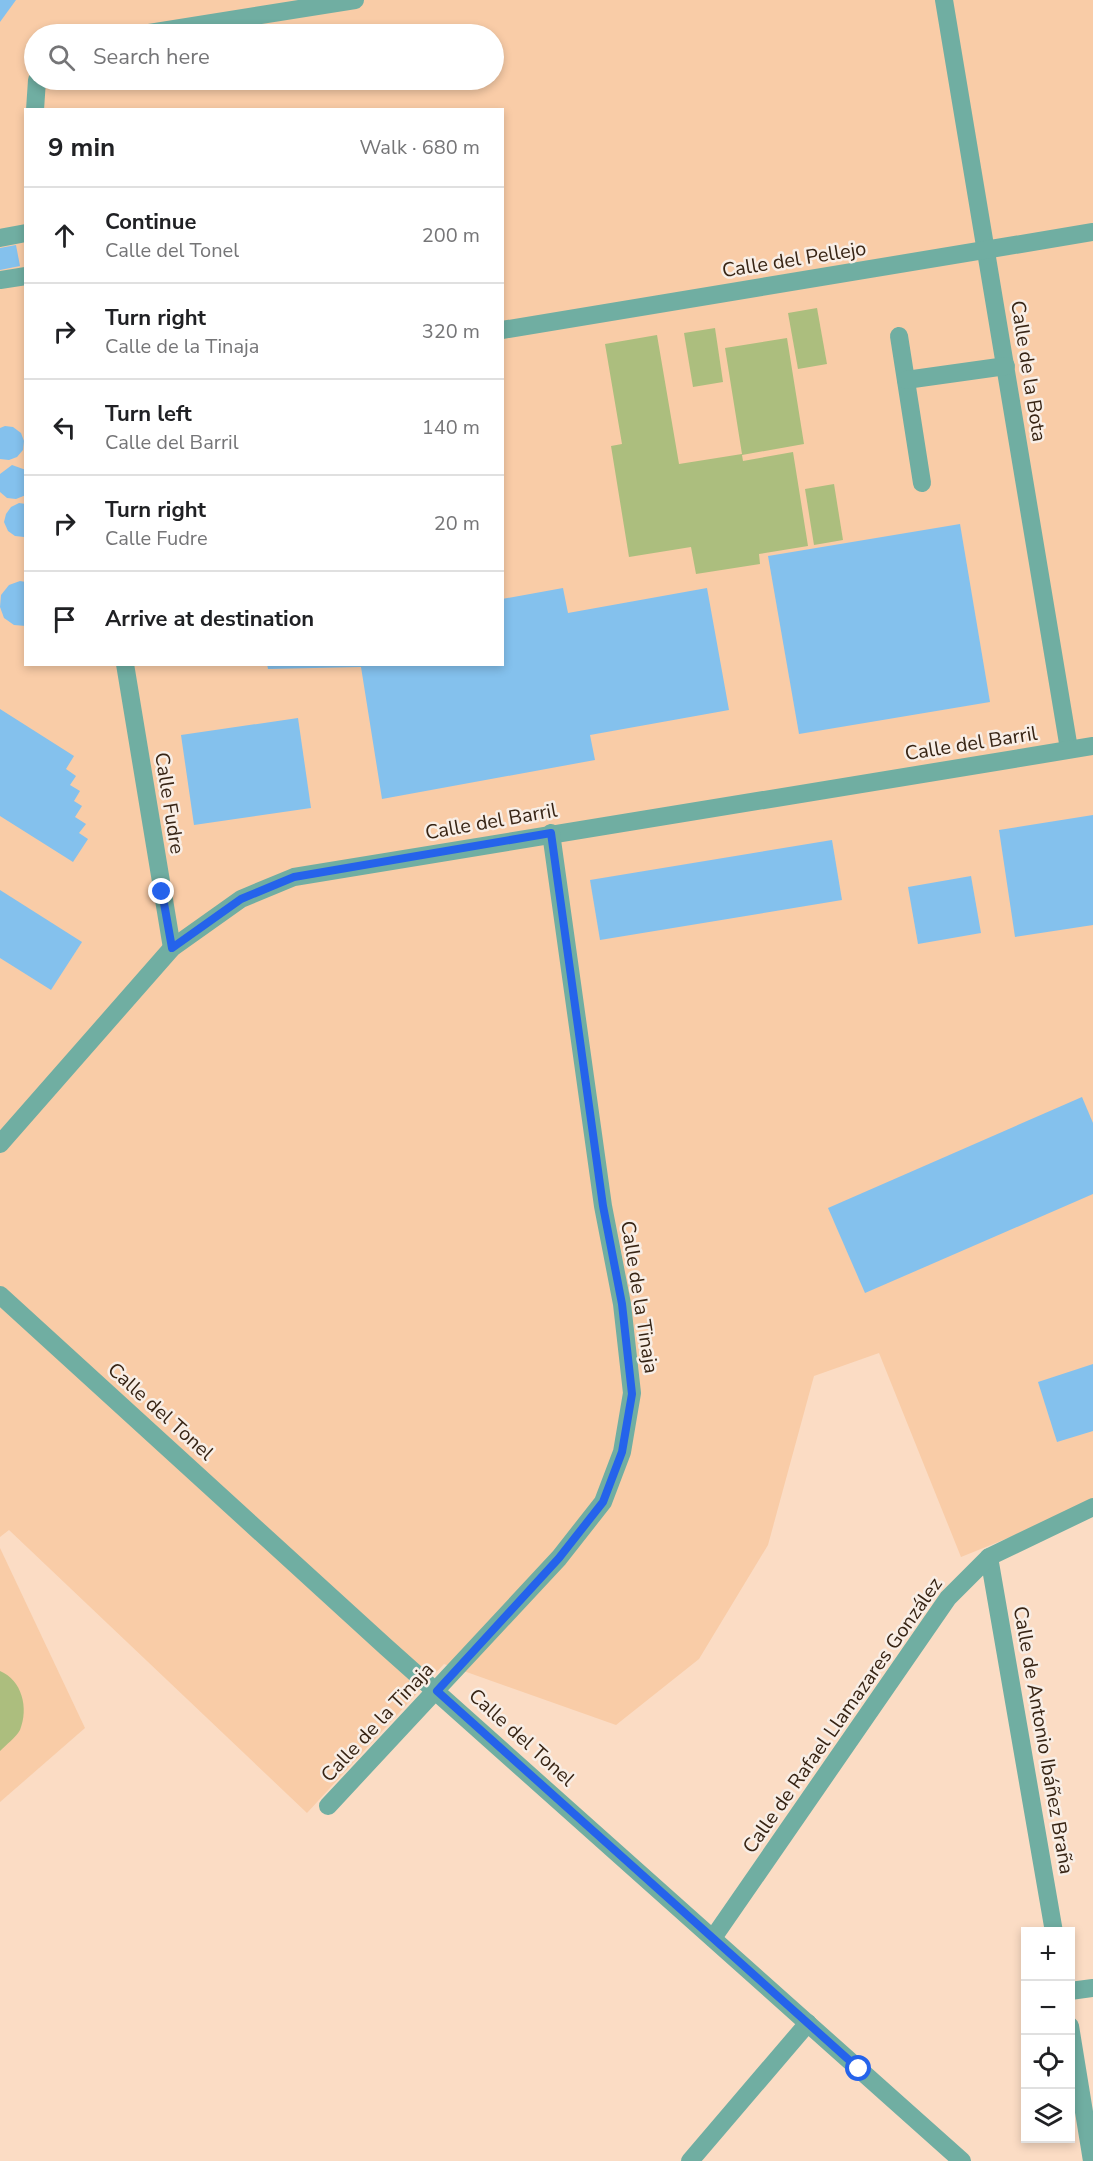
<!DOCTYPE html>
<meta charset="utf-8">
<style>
:root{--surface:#fff;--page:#f2f2f2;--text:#202124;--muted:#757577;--line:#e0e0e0}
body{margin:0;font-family:"Nunito Sans",sans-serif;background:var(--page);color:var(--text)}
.controls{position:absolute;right:18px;bottom:18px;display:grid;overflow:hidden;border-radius:0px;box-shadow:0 3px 9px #0003}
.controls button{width:54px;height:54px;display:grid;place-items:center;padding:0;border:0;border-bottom:2px solid var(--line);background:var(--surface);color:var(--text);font:30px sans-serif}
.stop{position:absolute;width:18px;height:18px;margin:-14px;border:4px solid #2563eb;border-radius:50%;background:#fff}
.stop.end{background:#2563eb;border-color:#fff;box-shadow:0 2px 6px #0008}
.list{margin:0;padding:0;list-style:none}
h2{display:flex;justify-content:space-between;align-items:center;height:78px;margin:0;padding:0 24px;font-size:26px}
h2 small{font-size:20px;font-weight:400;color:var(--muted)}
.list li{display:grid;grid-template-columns:39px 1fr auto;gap:18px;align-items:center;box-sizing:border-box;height:96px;padding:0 24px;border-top:2px solid var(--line)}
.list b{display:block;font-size:22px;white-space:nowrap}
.list p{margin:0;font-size:20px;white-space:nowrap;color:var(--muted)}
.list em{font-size:20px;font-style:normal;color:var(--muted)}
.icon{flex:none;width:33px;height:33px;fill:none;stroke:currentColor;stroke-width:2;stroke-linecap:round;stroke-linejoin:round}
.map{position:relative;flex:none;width:1093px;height:2161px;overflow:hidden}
.search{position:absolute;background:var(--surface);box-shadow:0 3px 9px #0003;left:24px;top:24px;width:480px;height:66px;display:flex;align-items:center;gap:15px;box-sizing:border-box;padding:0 21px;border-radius:33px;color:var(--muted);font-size:22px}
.panel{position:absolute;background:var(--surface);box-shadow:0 3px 9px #0003;left:24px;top:108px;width:480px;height:558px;border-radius:0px}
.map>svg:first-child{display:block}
.built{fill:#f9cca7;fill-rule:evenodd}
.green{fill:#acbe7e}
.building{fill:#84c1ed}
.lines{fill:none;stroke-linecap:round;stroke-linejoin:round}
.minor{stroke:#70aea2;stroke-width:18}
.route{stroke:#2563eb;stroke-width:8}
.labels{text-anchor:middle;stroke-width:5;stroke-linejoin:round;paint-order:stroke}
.street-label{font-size:20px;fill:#372414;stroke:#f8eee6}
</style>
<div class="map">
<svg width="1093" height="2161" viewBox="0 0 1093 2161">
<rect width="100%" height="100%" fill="#fbdcc4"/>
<g class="built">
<path d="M0,0H1093V1504L961,1557L879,1353L814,1376L768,1545L699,1659L616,1725L444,1664L307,1813L9,1530L0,1537ZM34,34H494V80H34ZM26,110H502V664H26Z"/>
<polygon points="0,1548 85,1728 0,1802"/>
</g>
<g class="green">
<polygon points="817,308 827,364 798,369 788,313"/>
<polygon points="715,328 723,382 693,387 684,333"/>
<polygon points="657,335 679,464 742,454 725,348 787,338 804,444 742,455 743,461 793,452 808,546 759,554 760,564 696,574 691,547 629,557 611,446 622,444 605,344"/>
<polygon points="834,484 843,540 814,545 805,489"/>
<path d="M0,1671C22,1680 29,1708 20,1730C16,1737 6,1745 0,1751Z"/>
</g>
<g class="building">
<polygon points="0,0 16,0 0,22"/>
<polygon points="16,245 20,266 0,270 0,248"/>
<polygon points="5,426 13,427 21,433 24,441 23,450 17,457 9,460 0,459 0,428"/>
<polygon points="12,465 26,470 26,495 16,499 7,498 0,492 0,474"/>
<polygon points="19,503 26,504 24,537 15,536 8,531 4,522 6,514 11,507"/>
<polygon points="960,524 990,702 799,734 768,556"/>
<polygon points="20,581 26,582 26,626 14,625 4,618 0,607 1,595 9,585"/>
<polygon points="563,588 568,613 707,588 729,710 590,735 595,760 382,799 361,667 268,669 267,664 502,664 502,599"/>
<polygon points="0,709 74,756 66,769 76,776 70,785 80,791 74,801 82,806 75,817 86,824 79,833 88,839 73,862 0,816"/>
<polygon points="298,718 311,808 194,825 181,735"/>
<polygon points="1093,815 1093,925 1015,937 999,830"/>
<polygon points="832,840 842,900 600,940 590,880"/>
<polygon points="971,876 981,933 918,944 908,887"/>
<polygon points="0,890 82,942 51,990 0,958"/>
<polygon points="1082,1097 1093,1123 1093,1194 865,1293 828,1208"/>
<polygon points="1093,1364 1093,1431 1057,1442 1038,1382"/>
</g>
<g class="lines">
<g class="minor">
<polyline points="944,0 1069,749"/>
<polyline points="143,34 355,0"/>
<polyline points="35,110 37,80"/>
<polyline points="0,238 26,233"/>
<polyline points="0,280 26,276"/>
<polyline points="502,330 1093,232"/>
<polyline points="899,336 922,483"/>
<polyline points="906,380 1006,366"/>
<polyline points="125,664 172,948"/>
<polyline points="0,1144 172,948 241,899 294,877 1093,746"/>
<polyline points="0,1295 386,1647 962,2161"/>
<polyline points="989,1557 1054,1932"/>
<polyline points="328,1806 559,1558 603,1502 622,1452 632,1393 622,1304 603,1206 551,833"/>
<polyline points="713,1938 948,1598 989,1557 1093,1507"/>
<polyline points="1070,1991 1093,1988"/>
<polyline points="1070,2026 1092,2161"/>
<polyline points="690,2161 808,2023"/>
</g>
</g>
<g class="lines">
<polyline class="route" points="162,892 172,948 241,899 294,877 551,833 603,1206 622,1304 632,1394 622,1452 603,1502 559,1558 437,1691 859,2069"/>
</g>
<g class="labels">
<g class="street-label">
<text transform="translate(794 259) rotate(-9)" y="7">Calle del Pellejo</text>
<text transform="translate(1029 371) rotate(81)" y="7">Calle de la Bota</text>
<text transform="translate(971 743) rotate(-9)" y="7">Calle del Barril</text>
<text transform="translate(170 803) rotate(81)" y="7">Calle Fudre</text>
<text transform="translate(491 821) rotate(-10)" y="7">Calle del Barril</text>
<text transform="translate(640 1297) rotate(81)" y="7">Calle de la Tinaja</text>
<text transform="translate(161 1411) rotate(42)" y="7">Calle del Tonel</text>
<text transform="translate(842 1715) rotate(-55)" y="7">Calle de Rafael Llamazares González</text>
<text transform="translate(377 1722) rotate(-47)" y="7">Calle de la Tinaja</text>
<text transform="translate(522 1737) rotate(42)" y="7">Calle del Tonel</text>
<text transform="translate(1044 1740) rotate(80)" y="7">Calle de Antonio Ibáñez Braña</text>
</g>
</g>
</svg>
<div class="controls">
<button>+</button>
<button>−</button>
<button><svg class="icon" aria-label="locate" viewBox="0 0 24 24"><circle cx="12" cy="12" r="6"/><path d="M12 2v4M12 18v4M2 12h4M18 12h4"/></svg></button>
<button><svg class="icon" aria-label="layers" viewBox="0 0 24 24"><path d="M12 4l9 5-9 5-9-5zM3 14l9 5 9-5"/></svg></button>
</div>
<div class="stop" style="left:859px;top:2069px"></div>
<div class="stop end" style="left:162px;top:892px"></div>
<div class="search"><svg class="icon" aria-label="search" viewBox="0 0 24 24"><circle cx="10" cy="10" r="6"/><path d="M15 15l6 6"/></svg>Search here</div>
<section class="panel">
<h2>9 min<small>Walk · 680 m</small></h2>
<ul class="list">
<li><svg class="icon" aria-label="ahead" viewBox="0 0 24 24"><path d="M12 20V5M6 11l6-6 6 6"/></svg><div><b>Continue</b><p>Calle del Tonel</p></div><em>200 m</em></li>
<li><svg class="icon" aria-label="right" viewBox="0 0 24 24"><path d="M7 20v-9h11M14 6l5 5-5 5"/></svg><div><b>Turn right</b><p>Calle de la Tinaja</p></div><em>320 m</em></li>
<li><svg class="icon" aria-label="left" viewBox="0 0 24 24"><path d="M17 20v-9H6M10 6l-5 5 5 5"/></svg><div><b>Turn left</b><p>Calle del Barril</p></div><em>140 m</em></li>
<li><svg class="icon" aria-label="right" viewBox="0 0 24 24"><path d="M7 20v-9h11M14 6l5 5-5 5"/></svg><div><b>Turn right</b><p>Calle Fudre</p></div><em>20 m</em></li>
<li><svg class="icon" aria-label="arrive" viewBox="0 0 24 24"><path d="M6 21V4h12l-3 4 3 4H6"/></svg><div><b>Arrive at destination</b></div></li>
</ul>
</section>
</div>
